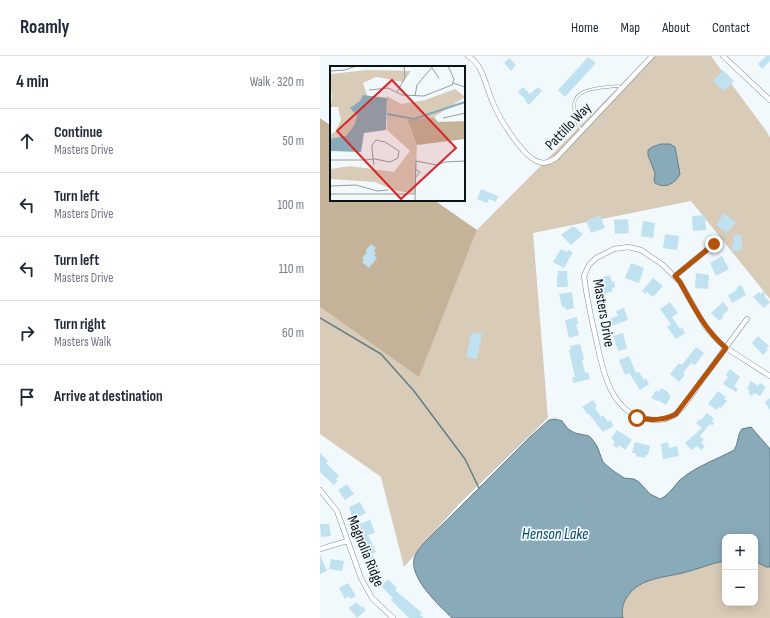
<!DOCTYPE html>
<meta charset="utf-8">
<style>
:root{--surface:#fff;--page:#f2f2f3;--text:#1f2937;--muted:#747a83;--line:#e0e1e3}
body{margin:0;font-family:"Sofia Sans Condensed",sans-serif;background:var(--page);color:var(--text)}
.controls{position:absolute;right:12px;bottom:12px;display:grid;overflow:hidden;border-radius:8px;box-shadow:0 2px 10px #0003}
.controls button{width:36px;height:36px;display:grid;place-items:center;padding:0;border:0;border-bottom:1px solid var(--line);background:var(--surface);color:var(--text);font:20px sans-serif}
.stop{position:absolute;width:12px;height:12px;margin:-9px;border:3px solid #b45309;border-radius:50%;background:#fff}
.stop.end{background:#b45309;border-color:#fff;box-shadow:0 1px 4px #0008}
.list{margin:0;padding:0;list-style:none}
h2{display:flex;justify-content:space-between;align-items:center;height:52px;margin:0;padding:0 16px;font-size:17px}
h2 small{font-size:13px;font-weight:400;color:var(--muted)}
.list li{display:grid;grid-template-columns:26px 1fr auto;gap:12px;align-items:center;box-sizing:border-box;height:64px;padding:0 16px;border-top:1px solid var(--line)}
.list b{display:block;font-size:15px;white-space:nowrap}
.list p{margin:0;font-size:13px;white-space:nowrap;color:var(--muted)}
.list em{font-size:13px;font-style:normal;color:var(--muted)}
.icon{flex:none;width:22px;height:22px;fill:none;stroke:currentColor;stroke-width:2;stroke-linecap:round;stroke-linejoin:round}
.map{position:relative;flex:none;width:450px;height:562px;overflow:hidden}
header{display:flex;align-items:center;gap:24px;box-sizing:border-box;height:56px;padding:0 20px;background:var(--surface);border-bottom:1px solid var(--line)}
header strong{font-size:19px}
nav{display:flex;gap:22px;margin-inline-start:auto;font-size:14px}
main{display:flex}
aside{flex:1;background:var(--surface)}
.map>svg:first-child{display:block}
.green{fill:#d8cbb8}
.forest{fill:#c4b399}
.water{fill:#89aab8;stroke:#647d87}
.lines{fill:none;stroke-linecap:round;stroke-linejoin:round}
.stream{stroke:#647d87;stroke-width:1.5}
.building{fill:#bfe1f0}
.lane-casing{stroke:#7f919a;stroke-width:3}
.street-casing{stroke:#7f919a;stroke-width:5.5}
.lane{stroke:#fff;stroke-width:2}
.street{stroke:#fff;stroke-width:4.5}
.route{stroke:#b45309;stroke-width:5}
.labels{text-anchor:middle;stroke-width:3.5;stroke-linejoin:round;paint-order:stroke}
.street-label{font-size:15px;fill:#0c1316;stroke:#f1f9fd}
.water-label{font-size:16px;font-style:italic;fill:#074a61;stroke:#f1f9fd}
.inset-river{fill:none;stroke:#89aab8;stroke-width:2}
.inset-road{fill:none;stroke:#959da1;stroke-width:1}
.view{fill:#d62828;fill-opacity:0.15;stroke:#d62828;stroke-width:2}
.inset-edge{fill:none;stroke:#0c1316;stroke-width:2}
</style>
<header>
<strong>Roamly</strong>
<nav><a>Home</a><a>Map</a><a>About</a><a>Contact</a></nav>
</header>
<main>
<aside>
<h2>4 min<small>Walk · 320 m</small></h2>
<ul class="list">
<li><svg class="icon" aria-label="ahead" viewBox="0 0 24 24"><path d="M12 20V5M6 11l6-6 6 6"/></svg><div><b>Continue</b><p>Masters Drive</p></div><em>50 m</em></li>
<li><svg class="icon" aria-label="left" viewBox="0 0 24 24"><path d="M17 20v-9H6M10 6l-5 5 5 5"/></svg><div><b>Turn left</b><p>Masters Drive</p></div><em>100 m</em></li>
<li><svg class="icon" aria-label="left" viewBox="0 0 24 24"><path d="M17 20v-9H6M10 6l-5 5 5 5"/></svg><div><b>Turn left</b><p>Masters Drive</p></div><em>110 m</em></li>
<li><svg class="icon" aria-label="right" viewBox="0 0 24 24"><path d="M7 20v-9h11M14 6l5 5-5 5"/></svg><div><b>Turn right</b><p>Masters Walk</p></div><em>60 m</em></li>
<li><svg class="icon" aria-label="arrive" viewBox="0 0 24 24"><path d="M6 21V4h12l-3 4 3 4H6"/></svg><div><b>Arrive at destination</b></div></li>
</ul>
</aside>
<div class="map">
<svg width="450" height="562" viewBox="0 0 450 562">
<rect width="100%" height="100%" fill="#f1f9fd"/>
<g class="green">
<polygon points="329,0 391,0 447,76 450,82 450,243 371,145 213,177 228,362 138,449 84,511 61,421 0,378 0,251 99,320 157,174"/>
<polygon points="405,492 405,547 435,547 435,497 450,501 450,562 301,562 307,523"/>
</g>
<polygon class="forest" points="0,62 11,70 11,144 114,144 157,174 99,321 0,251"/>
<g class="water">
<path d="M341,88H350L355,91L360,118C355,128 345,133 335,127L334,124L335,117L328,99V94L332,91Z"/>
<path d="M235,363L242,365L248,373L255,377L269,380L272,383L277,390L283,406L292,414L304,422L314,423L319,426L330,438L340,443C348,440 354,430 360,424C376,410 396,404 414,394C419,386 417,379 422,373L431,371L450,393V511H446L435,505V481H405V505C391,507 379,513 366,516C345,522 320,521 307,541C303,547 301,555 303,562H132C119,549 90,523 94,503C95,497 100,492 104,487L210,381L229,364Z"/>
</g>
<g class="lines">
<polyline class="stream" points="0,262 61,298 94,335 145,403 159,432"/>
</g>
<g class="building">
<polygon points="446,0 450,0 450,5 442,13 438,8"/>
<polygon points="268,1 276,7 245,41 238,34"/>
<polygon points="189,2 196,9 191,15 184,7"/>
<polygon points="403,14 414,25 404,35 393,25"/>
<polygon points="203,31 210,38 218,31 222,35 209,49 205,45 206,44 198,36"/>
<polygon points="161,133 178,140 176,146 169,143 167,147 157,143"/>
<polygon points="404,157 416,166 407,177 396,169"/>
<polygon points="280,159 285,172 271,177 266,165"/>
<polygon points="385,159 386,174 373,175 372,160"/>
<polygon points="308,163 309,177 295,178 294,164"/>
<polygon points="323,165 335,167 333,182 321,180"/>
<polygon points="253,170 263,178 251,189 241,179"/>
<polygon points="345,178 359,180 357,194 343,192"/>
<polygon points="413,179 422,179 422,194 412,195 412,188 414,188"/>
<polygon points="51,188 56,192 54,195 56,197 54,199 57,202 49,212 42,206 44,204 42,202 47,196 45,195"/>
<polygon points="241,193 247,196 248,194 253,196 244,212 233,206"/>
<polygon points="402,200 409,213 396,220 390,207"/>
<polygon points="311,207 324,212 319,227 305,222"/>
<polygon points="238,215 247,215 248,231 237,231 237,219 238,219"/>
<polygon points="376,217 389,219 388,233 375,232"/>
<polygon points="290,219 292,226 294,225 295,231 292,232 293,235 281,239 279,233 284,231 281,222"/>
<polygon points="333,222 343,230 333,241 327,236 325,238 322,235"/>
<polygon points="421,229 426,239 412,247 408,239 417,234 416,232"/>
<polygon points="443,235 446,238 444,240 450,246 444,252 433,241 439,236 441,238"/>
<polygon points="252,236 254,252 246,254 245,251 242,251 239,238"/>
<polygon points="350,246 358,257 352,261 360,273 362,271 365,277 356,283 347,271 351,268 340,253"/>
<polygon points="403,246 409,253 402,260 404,261 399,265 391,257"/>
<polygon points="304,252 308,264 291,270 289,263 298,260 296,255"/>
<polygon points="257,261 258,268 256,268 259,279 249,282 245,264"/>
<polygon points="152,276 162,278 157,303 146,301"/>
<polygon points="303,277 307,293 298,295 293,280"/>
<polygon points="438,280 449,290 446,293 448,294 443,299 432,287"/>
<polygon points="260,288 264,303 262,304 265,317 268,316 270,323 253,327 252,321 255,321 249,294 251,294 250,290"/>
<polygon points="376,291 384,297 375,309 371,307 363,317 365,319 359,326 350,318 359,307 362,309"/>
<polygon points="309,300 316,317 319,316 324,324 326,322 329,328 320,334 309,317 305,319 299,304"/>
<polygon points="410,313 420,321 414,330 418,333 416,336 403,328 408,321 406,319"/>
<polygon points="431,325 438,330 440,327 446,331 440,340 434,337 432,340 428,337 430,335 427,333"/>
<polygon points="341,332 349,337 348,338 351,340 346,349 338,344 337,345 331,342 336,334 339,336"/>
<polygon points="398,335 406,341 404,343 407,345 401,352 399,351 397,354 388,348"/>
<polygon points="450,342 450,354 445,347 445,346"/>
<polygon points="273,344 277,350 275,352 281,361 283,359 288,366 290,364 293,368 293,370 287,374 287,373 283,376 269,358 268,359 262,351"/>
<polygon points="387,357 394,363 392,365 394,367 392,370 390,368 380,380 384,384 381,386 385,391 381,394 377,390 372,394 365,387 382,372 376,367 380,363 381,364"/>
<polygon points="297,374 312,384 305,394 299,389 297,392 293,389 295,386 291,382"/>
<polygon points="315,386 330,390 328,399 326,399 325,402 316,400 316,397 312,397"/>
<polygon points="348,386 349,392 357,390 359,400 343,403 341,388"/>
<polygon points="0,397 8,405 6,407 19,420 16,423 18,425 14,429 0,416"/>
<polygon points="27,428 34,438 25,444 18,434"/>
<polygon points="40,446 46,457 33,464 29,451"/>
<polygon points="50,464 55,477 48,479 56,496 52,498 60,514 56,516 57,518 52,521 46,508 49,507 42,494 46,492 36,469"/>
<polygon points="0,468 9,468 11,480 1,481"/>
<polygon points="0,499 7,515 0,518"/>
<polygon points="11,503 24,505 22,515 9,513"/>
<polygon points="68,523 77,532 75,534 102,557 100,559 104,562 89,562 71,544 73,542 61,530"/>
<polygon points="28,527 36,540 30,543 29,540 25,543 19,532"/>
<polygon points="36,546 41,551 42,550 45,553 45,555 37,562 29,552"/>
</g>
<g class="lines">
<defs>
<path id="lane" d="M261,74C256,66 254,60 254,50C254,31 283,32 298,30L302,32"/>
<g id="street">
<path d="M148,0C165,10 166,35 175,51C181,65 204,102 219,106C226,108 231,105 236,102L332,0"/>
<polyline points="403,0 450,44"/>
<polyline points="355,220 394,188"/>
<path d="M427,263C411,284 396,305 380,327C373,337 365,350 356,358C348,364 336,365 327,363C292,357 283,317 277,287C273,270 269,252 266,234L264,220L269,209L276,202L294,193L308,191L321,194L343,209L360,226L385,270L397,284L406,292L450,320"/>
<polyline points="0,434 17,455 41,522 52,542 73,562"/>
<polyline points="0,493 27,485"/>
</g>
</defs>
<use href="#lane" class="lane-casing"/>
<use href="#street" class="street-casing"/>
<use href="#lane" class="lane"/>
<use href="#street" class="street"/>
</g>
<g class="lines">
<path class="route" d="M317,362C331,364 343,365 356,358L406,292C385,274 373,250 360,226L355,220L394,188"/>
</g>
<g class="labels">
<g class="street-label">
<text transform="translate(248 70) rotate(-46)" y="5">Pattillo Way</text>
<text transform="translate(284 257) rotate(80)" y="5">Masters Drive</text>
<text transform="translate(46 495) rotate(68)" y="5">Magnolia Ridge</text>
</g>
<g class="water-label">
<text x="235" y="483">Henson Lake</text>
</g>
</g>
<g transform="translate(10 10)">
<rect width="135" height="135" fill="#f1f9fd"/>
<path d="M37,4L81,5L73,16L46,11L33,17L37,29L22,68L13,73H0V68L5,66L11,54L8,41H0L2,33L0,8ZM125,23L135,31L104,51L77,55L87,79L85,128L63,124L45,116L0,113L1,103L20,100L64,106L80,85L57,64V30L71,38L95,34Z" fill="#d8cbb8"/>
<path d="M104,51L108,56L135,55V73L87,79L77,54Z" fill="#c4b399"/>
<path d="M33,29L57,32L56,64L34,67L31,86L1,85L0,73L16,70L25,58L27,50L20,42L30,35Z" fill="#89aab8"/>
<path class="inset-river" d="M57,48L84,53L135,36"/>
<path class="inset-road" d="M102,2L109,12M0,5L15,4L26,0M123,17L135,21M39,24L58,22L72,29L94,30L122,19L124,13L118,0M67,26L75,12L74,0M85,30L87,19L103,0M113,52L135,47M0,94H35L43,93H45L60,96L68,92L69,85L55,76L46,74L42,79V82L43,93L44,99M85,112L90,106L85,103M0,120L26,119L47,125L58,124M0,128H85M85,135L86,95L107,99L115,96L135,95"/>
<path class="view" d="M62,14L126,82L71,133L7,65Z"/>
<rect width="135" height="135" class="inset-edge"/>
</g>
</svg>
<div class="controls">
<button>+</button>
<button>−</button>
</div>
<div class="stop" style="left:317px;top:362px"></div>
<div class="stop end" style="left:394px;top:188px"></div>
</div>
</main>
